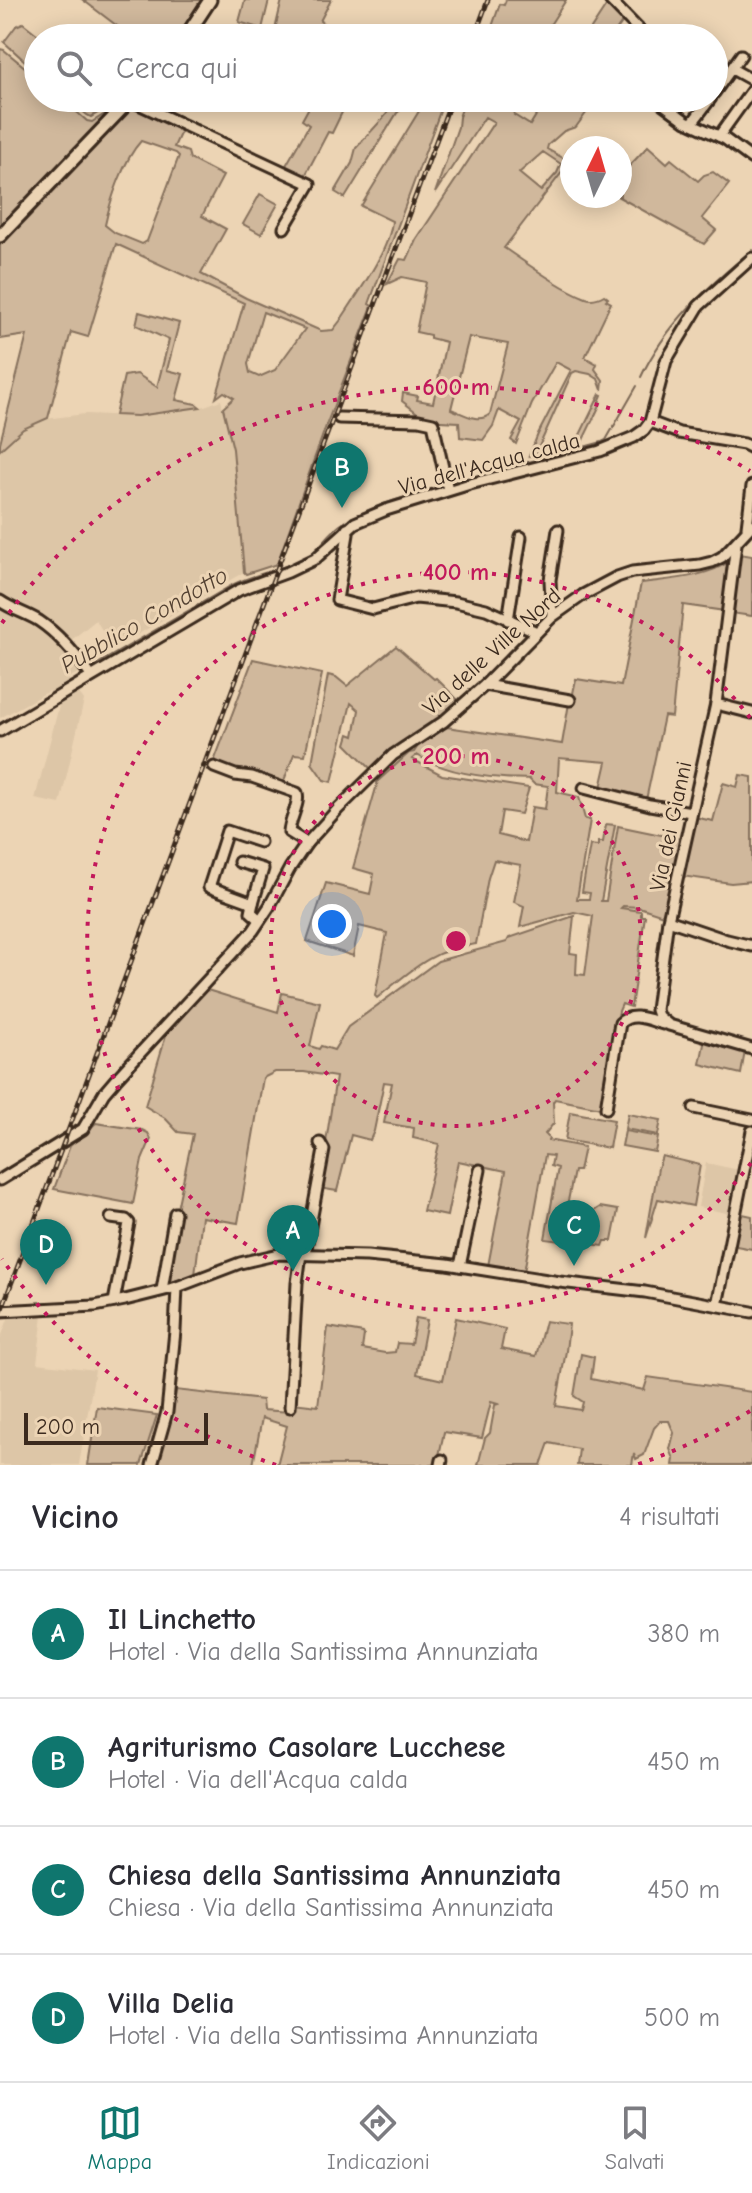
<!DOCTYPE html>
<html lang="it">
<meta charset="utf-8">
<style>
:root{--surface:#fff;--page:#f2f2f3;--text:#2b2b33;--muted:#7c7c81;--line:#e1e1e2;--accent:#0f766e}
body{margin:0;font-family:"Comic Neue",sans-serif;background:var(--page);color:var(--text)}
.compass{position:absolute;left:560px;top:136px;width:72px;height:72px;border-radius:50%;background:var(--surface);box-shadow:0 4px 20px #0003;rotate:5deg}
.scale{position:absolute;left:24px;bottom:20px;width:184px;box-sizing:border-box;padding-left:8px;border:4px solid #3b2a1e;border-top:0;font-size:22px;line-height:28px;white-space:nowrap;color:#3b2a1e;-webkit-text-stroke:6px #ecd4b4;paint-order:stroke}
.you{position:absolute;left:332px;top:924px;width:28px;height:28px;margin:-20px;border:6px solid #fff;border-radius:50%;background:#1a73e8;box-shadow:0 0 0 12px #1a73e833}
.badge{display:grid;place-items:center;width:52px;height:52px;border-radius:50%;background:var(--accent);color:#fff;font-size:26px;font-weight:700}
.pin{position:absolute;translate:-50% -66px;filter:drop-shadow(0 2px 4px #0008)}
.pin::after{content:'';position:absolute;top:42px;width:28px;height:24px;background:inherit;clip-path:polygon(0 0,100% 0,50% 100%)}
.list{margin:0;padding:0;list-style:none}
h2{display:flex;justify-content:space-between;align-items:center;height:104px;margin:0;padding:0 32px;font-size:34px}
h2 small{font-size:26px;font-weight:400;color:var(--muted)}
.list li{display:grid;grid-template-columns:52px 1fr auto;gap:24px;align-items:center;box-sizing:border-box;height:128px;padding:0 32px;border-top:2px solid var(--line)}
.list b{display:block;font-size:30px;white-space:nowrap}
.list p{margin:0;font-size:26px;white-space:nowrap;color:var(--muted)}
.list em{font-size:26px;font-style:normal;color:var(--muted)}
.icon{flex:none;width:44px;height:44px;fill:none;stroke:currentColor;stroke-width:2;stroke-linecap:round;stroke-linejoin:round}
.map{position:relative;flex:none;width:752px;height:1465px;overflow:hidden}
.search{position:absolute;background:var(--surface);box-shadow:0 4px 20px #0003;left:24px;right:24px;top:24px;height:88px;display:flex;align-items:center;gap:20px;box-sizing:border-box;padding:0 28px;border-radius:44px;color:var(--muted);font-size:30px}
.sheet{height:616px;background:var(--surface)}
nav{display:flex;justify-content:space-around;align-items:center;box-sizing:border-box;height:112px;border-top:2px solid var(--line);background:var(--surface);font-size:22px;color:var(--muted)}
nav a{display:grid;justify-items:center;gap:4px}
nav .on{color:var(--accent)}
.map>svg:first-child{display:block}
.built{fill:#ddc6a7}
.green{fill:#d0b89c;stroke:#86715d;stroke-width:2;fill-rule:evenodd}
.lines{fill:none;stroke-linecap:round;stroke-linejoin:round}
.stream{stroke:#7c6855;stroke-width:2}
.minor-casing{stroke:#3b2a1e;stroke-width:15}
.major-casing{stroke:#3b2a1e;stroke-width:17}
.minor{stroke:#ecd4b4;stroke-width:9}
.major{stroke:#ecd4b4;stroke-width:11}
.rail-casing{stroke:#3b2a1e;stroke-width:5}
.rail{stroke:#ecd4b4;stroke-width:2;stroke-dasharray:6;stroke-linecap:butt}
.ring{fill:none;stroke:#c2185b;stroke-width:4;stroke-dasharray:4 8}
.labels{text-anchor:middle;stroke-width:6;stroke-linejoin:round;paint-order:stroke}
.street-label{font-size:22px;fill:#3b2a1e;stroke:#ecd4b4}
.water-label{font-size:24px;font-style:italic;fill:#513f30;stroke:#ecd4b4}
.centre{fill:#c2185b;stroke:#ecd4b4;stroke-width:4}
.ring-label{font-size:24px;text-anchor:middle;font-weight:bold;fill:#c2185b;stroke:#ecd4b4;stroke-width:6;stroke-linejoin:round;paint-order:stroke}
</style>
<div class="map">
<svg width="752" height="1465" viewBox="0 0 752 1465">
<rect width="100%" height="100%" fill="#ecd4b4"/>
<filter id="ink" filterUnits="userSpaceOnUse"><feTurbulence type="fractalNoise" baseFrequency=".0125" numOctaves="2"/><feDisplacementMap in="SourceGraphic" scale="16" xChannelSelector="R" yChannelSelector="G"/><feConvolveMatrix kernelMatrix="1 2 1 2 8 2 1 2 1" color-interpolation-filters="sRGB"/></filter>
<g filter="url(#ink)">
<g class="built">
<polygon points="221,400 233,449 244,572 113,649 96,620 69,642 88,668 68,678 84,700 60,804 35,799 59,706 49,691 0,718 0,450 23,429 45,419 85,414 137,416 202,407"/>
<polygon points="706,1163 739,1170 731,1214 698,1207"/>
<polygon points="10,1314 43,1315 37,1363 95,1370 79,1465 0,1465 0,1340"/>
</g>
<g class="green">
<polygon points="83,0 206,0 180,38 133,38"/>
<polygon points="245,0 269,0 262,29 239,22"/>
<polygon points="282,0 331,0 320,21 342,38 273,38"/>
<polygon points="506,0 566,0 548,28 559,38 488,38 500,4 504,5"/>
<polygon points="608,3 623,21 611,38 585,38"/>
<polygon points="23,23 42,38 38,38 38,73 4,42 16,26"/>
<polygon points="0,49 4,50 38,78 38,98 61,98 87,121 92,122 122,103 0,230"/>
<polygon points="67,98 126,98 121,99 91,117 87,115"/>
<polygon points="314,98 349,98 332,133 328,132 304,178 284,169 309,125 302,120"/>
<polygon points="396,98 414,98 397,113 345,198 335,192 352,163 356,148 386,115"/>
<path d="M427,98H445L369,304L372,306L327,423L277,564L246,574L244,572L233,449L223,408L234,398L224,392L216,398L244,303L116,244L88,337L71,332L48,418L23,429L0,450V443L27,335L0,339V241L129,106L183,127L174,147L188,152L190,159L223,176L202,216L226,229L201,274L246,298L321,331L333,330L340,321C356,296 390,250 392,221L361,206ZM141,141L176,153L179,156L147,241L142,244L115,233L105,225C110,201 124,159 141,141ZM263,312L305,329L275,370L259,377L250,373L248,364Z"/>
<path d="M466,98H523L514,115L530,125L547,98H597L576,127L564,131L548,145L547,149L572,163V170L566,167L504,248C528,264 560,288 586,298C592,300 599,298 604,295L608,298L606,300L611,303L585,357L597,364L595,369L603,380L602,390L598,379L590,374L576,371L572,373L537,451L566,447L576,443L600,394L602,395L599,402L601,403L582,442L566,449L529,456L538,434L571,370L556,362L532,404L516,444L511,440L521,422L499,410L493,426L483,440L460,437L459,422L422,420L420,415L402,401L403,393L418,396L417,400L433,403L446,342L430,338V335L416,332L426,282L402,277L387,284L400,259L407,260L416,240L494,122L485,117L435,193L458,127L459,117ZM543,152L561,164L557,173L541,191L519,173ZM469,337L508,344L490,414C479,424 464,414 451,409Z"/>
<polygon points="648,146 667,163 671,159 698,181 704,175 713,172 729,184 702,218 716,230 704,244 617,196 620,196 620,176"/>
<polygon points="260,194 278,204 261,234 243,224"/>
<polygon points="139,312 179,323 167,370 183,374 176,400 196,404 200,407 137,416 115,415 124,376 137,374 157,387 169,340 136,325"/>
<polygon points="740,554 752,556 752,616 731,613"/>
<path d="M732,560L725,611L683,605L672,717L664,716L646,800L601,788L607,762L559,758L557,792L579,797L585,819L590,820L577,899H589L590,893L582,892L590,845L598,846V842H603L606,824L615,825L601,901H606L618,826L681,839L666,916L639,907L623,906L621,908L641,911V916H645L631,1007L622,1004L619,1011L601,1108L555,1099L553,1102L554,1123L545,1134L549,1138L548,1140L584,1147L579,1171H574L560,1241L545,1239L558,1168L551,1166L553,1156L545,1155L524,1272L488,1266L506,1171L458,1161L447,1216L423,1211L439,1144L413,1138L414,1128L384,1123L392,1083L384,1082L374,1131L370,1140L351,1135L337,1191L319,1188L336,1077L304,1072H275L263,1078L238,1223L202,1217L195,1275L166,1286L177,1209L193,1134L178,1132L165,1118L145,1106L166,1035L204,989L278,1012L282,993L320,1002L310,1046L319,1049L321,1046L334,1050L348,1027L438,961L507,942L509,938L574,916L570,953L577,954L576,974L585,975L593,916L574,912L520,927L524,906L514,902L521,865L494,860L488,878L476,944C430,950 412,970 377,998L375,996L387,933L359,926L353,956L307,941L326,883L370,894L374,874L353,868L378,781L409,753L414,752L418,746L447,727L562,744L569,703H571L576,679L621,686L641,583C671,579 706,578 732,560ZM417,755C442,771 473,776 503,778C512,779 521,778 529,779L534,784L548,786L545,809L532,807L526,842L498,835L502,811L521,814L529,788L442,775L412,759Z"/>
<polygon points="396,646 434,679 436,678 459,701 433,725 389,752 371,769 346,744 349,734 354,736 359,710 351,703 332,782 324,780 312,763 328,675 336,677 347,686"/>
<polygon points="253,659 322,674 305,755 294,754 282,786 219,765 215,759"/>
<polygon points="740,775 752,777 752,881 731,883 681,876 694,817 713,821 723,783 737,787"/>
<polygon points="705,1039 745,1051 741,1074 700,1064"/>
<polygon points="570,1112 614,1120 609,1148 565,1140"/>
<polygon points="628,1114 661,1120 658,1135 625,1129"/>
<polygon points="96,1123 142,1130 148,1133 151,1139 142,1160 133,1204 54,1189 70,1146"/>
<polygon points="625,1131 658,1137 655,1152 622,1146"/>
<polygon points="662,1156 700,1165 693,1206 658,1199 646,1238 658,1168"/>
<polygon points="600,1207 618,1210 612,1241 605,1241 603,1246 576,1242 582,1213 591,1213"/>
<polygon points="738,1213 752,1216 752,1249 731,1245"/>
<polygon points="416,1318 427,1320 417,1374 443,1380 456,1318 505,1329 501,1349 536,1356 545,1321 569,1324 566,1351 556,1406 581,1410 583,1402 574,1396 581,1354 594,1357 591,1379 644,1390 648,1377 752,1392 752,1465 673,1465 674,1459 670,1449 674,1433 669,1421 660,1421 654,1428 644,1455 636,1459 634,1453 632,1465 577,1465 579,1449 549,1443 541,1465 478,1465 485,1438 490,1433 495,1405 498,1404 491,1402 482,1438 444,1432 437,1465 277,1465 287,1426 262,1418 253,1465 158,1465 172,1415 176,1390 262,1400 263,1410 290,1412 293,1403 318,1406 328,1327 363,1333 364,1335 362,1349 385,1353 395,1352 397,1343 411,1344"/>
<polygon points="97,1407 157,1415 141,1465 88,1465"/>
</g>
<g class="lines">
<g class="stream">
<path d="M641,377C665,325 708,286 752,250"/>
<polyline points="451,483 602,442 606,440 637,386"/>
<path d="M89,669L232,585C254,574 279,570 302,560C319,552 327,533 343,523C372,505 409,496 441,486"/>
<polyline points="0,723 29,708 84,673"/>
</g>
<defs>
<g id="minor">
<polyline points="610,0 647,38"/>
<polyline points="732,69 752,80"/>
<polyline points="714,93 741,55"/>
<polyline points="655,98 686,121 725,139 752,159"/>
<polyline points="130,100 310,184 284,228"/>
<polyline points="673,111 683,98"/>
<polyline points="692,123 711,98"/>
<polyline points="719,136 752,90"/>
<polyline points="339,418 419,420 433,423 448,490"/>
<polyline points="650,422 679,433 744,444 752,448"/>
<polyline points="747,527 752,486"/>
<polyline points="347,529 348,534 337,600 373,609 416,598 456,602 486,609 537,632"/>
<polyline points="736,544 716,704 668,920 656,1010 658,1016 669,1025 752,1049"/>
<path d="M0,601C13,610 26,613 39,621C60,635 77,656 91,676"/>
<polyline points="552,617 550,580 558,530"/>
<polyline points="508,620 521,537"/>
<polyline points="485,685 570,700"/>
<polyline points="716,704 752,713"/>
<polyline points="0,731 239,590 288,572 315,559 355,523 386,510 470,484 600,451 634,437 644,430 650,422 666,361 699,306 752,258"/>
<path d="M214,767L235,775L252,777L297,793C300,804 290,818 289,832L307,843"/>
<polyline points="584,788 650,805 691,812"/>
<polyline points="260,842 227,831 209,887 253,903 251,912 260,920"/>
<polyline points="239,862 263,869 253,903"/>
<polyline points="668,920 727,940 752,946"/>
<path d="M606,1108L620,1023C632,1011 649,1020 663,1024"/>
<polyline points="694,1108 752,1120"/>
<polyline points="0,1180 83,1129 104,1093 116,1079 253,931 269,907 290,868 307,843 338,809 393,755 443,722 485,685 552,617 583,595 617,577 632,572 700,565 712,562 722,557 752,525"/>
<polyline points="111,1218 126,1220 129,1223 114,1302"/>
<polyline points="305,1254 324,1150 320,1143"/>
<polyline points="460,1266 480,1170"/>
<polyline points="162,1290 175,1213"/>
<polyline points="717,1305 752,1131"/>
<polyline points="0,1311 95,1306 125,1300 177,1287 240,1263 279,1254 367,1256 447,1264 560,1282 645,1292 752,1312"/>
<polyline points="290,1407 297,1283 301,1254"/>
<polyline points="152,1465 167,1412 175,1331 177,1287"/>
<polyline points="441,1465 442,1460"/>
</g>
<g id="major">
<polyline points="185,38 210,0"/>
<polyline points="0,236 132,98"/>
</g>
</defs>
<use href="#minor" class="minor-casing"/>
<use href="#major" class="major-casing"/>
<use href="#minor" class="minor"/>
<use href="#major" class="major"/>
<defs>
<g id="rail">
<polyline points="474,38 488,0"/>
<polyline points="0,1314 452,98"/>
</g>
</defs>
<use href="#rail" class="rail-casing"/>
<use href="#rail" class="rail"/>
</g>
</g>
<g class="ring">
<circle cx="456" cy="941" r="185"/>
<path d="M751 1163A369 369 0 1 1 751 719"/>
<path d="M750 1411A554 554 0 0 1 636 1465M276 1465A554 554 0 0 1 2 1259M2 623A554 554 0 0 1 750 471"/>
</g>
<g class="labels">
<g class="street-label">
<text transform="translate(489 463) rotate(-15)" y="8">Via dell'Acqua calda</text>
<text transform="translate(491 651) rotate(-42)" y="8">Via delle Ville Nord</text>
<text transform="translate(670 826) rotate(-78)" y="8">Via dei Gianni</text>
</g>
<g class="water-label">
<text transform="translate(144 620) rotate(-30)" y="8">Pubblico Condotto</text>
</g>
</g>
<circle cx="456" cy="941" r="12" class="centre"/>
<g class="ring-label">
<text x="456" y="395">600 m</text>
<text x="456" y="580">400 m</text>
<text x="456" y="764">200 m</text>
</g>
</svg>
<svg class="compass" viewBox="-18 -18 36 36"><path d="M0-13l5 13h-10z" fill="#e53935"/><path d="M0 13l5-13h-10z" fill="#7c7c81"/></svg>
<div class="scale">200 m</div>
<div class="you"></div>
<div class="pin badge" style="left:293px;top:1271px">A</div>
<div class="pin badge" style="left:342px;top:508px">B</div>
<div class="pin badge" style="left:574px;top:1266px">C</div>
<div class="pin badge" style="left:46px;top:1285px">D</div>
<div class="search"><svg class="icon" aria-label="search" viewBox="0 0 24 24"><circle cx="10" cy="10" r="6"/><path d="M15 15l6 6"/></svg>Cerca qui</div>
</div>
<section class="sheet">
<h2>Vicino<small>4 risultati</small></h2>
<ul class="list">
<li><span class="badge">A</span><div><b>Il Linchetto</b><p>Hotel · Via della Santissima Annunziata</p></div><em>380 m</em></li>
<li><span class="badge">B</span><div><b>Agriturismo Casolare Lucchese</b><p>Hotel · Via dell'Acqua calda</p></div><em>450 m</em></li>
<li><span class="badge">C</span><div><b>Chiesa della Santissima Annunziata</b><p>Chiesa · Via della Santissima Annunziata</p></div><em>450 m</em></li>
<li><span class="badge">D</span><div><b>Villa Delia</b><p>Hotel · Via della Santissima Annunziata</p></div><em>500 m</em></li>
</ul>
</section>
<nav>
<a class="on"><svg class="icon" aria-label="map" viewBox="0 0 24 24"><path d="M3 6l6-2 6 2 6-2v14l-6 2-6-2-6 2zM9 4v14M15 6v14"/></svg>Mappa</a>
<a><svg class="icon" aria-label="directions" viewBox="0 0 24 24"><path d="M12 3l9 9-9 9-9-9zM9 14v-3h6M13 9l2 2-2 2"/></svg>Indicazioni</a>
<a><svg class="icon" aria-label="saved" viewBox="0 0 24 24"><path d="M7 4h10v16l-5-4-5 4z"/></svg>Salvati</a>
</nav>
